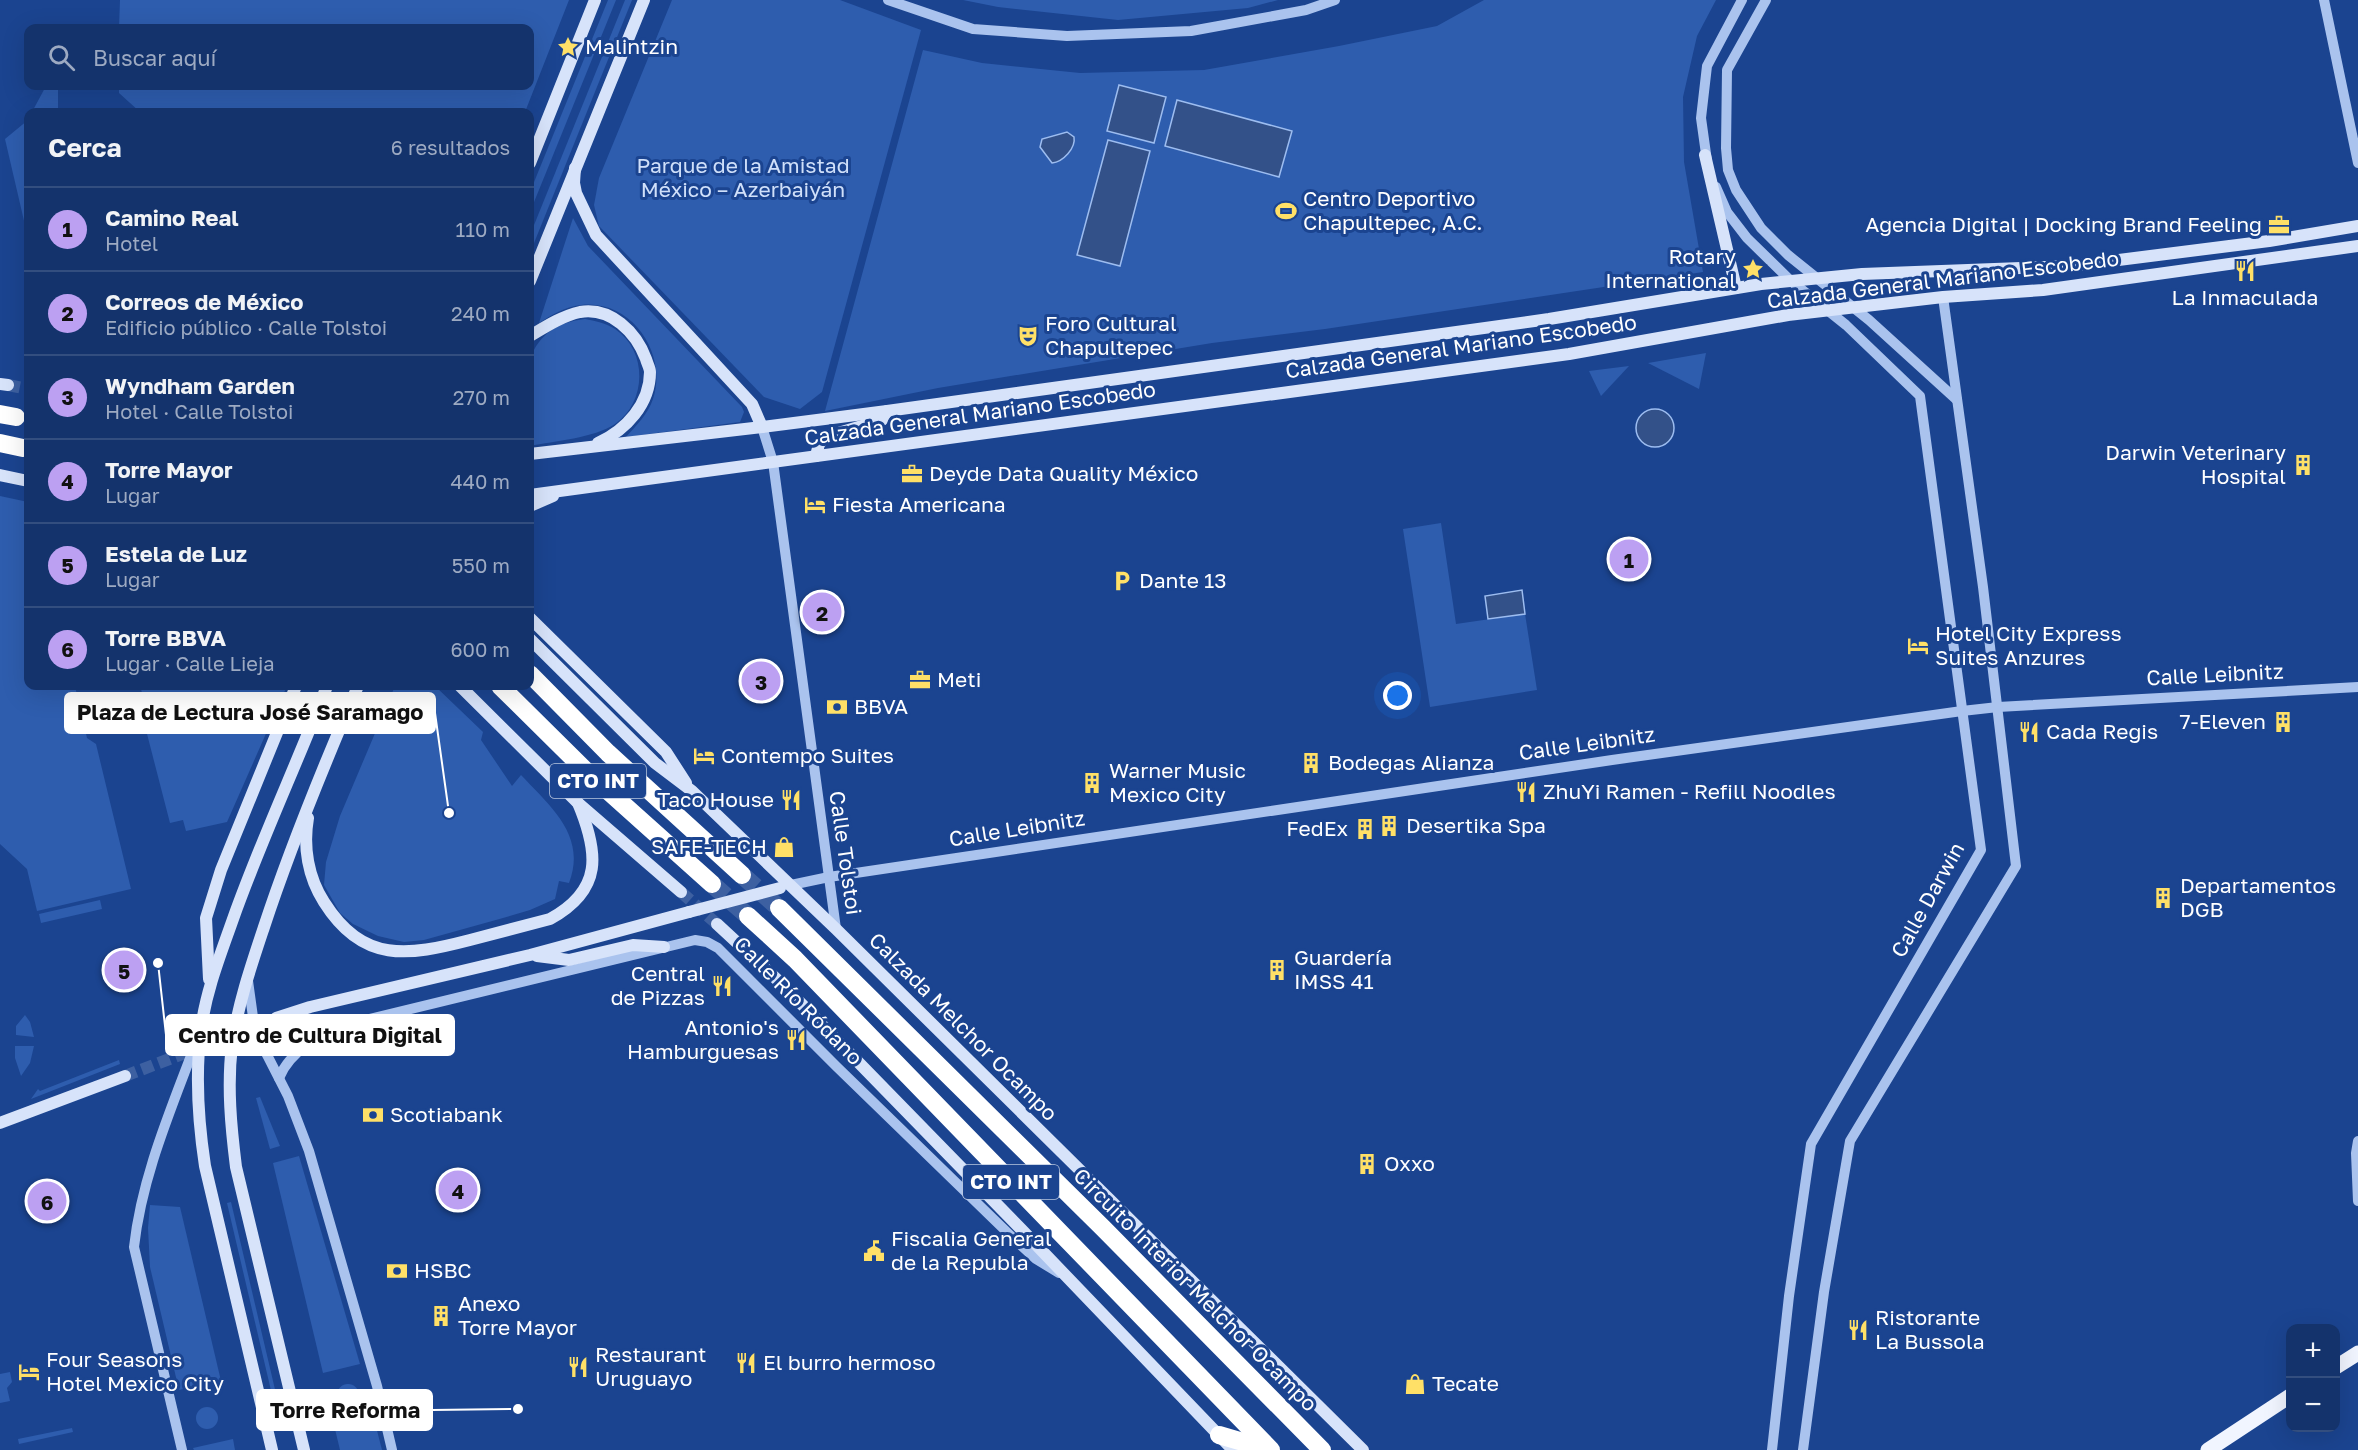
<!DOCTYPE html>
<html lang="es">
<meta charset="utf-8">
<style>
:root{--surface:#14336c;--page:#1d3b72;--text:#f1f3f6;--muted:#9daac2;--line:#334e7f;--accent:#bca0f2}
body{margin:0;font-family:"Golos Text",sans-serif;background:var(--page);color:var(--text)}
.controls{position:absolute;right:18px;bottom:18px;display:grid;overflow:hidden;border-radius:12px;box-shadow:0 6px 24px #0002}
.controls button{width:54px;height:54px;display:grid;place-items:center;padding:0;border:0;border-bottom:2px solid var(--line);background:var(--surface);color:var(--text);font:30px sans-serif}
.you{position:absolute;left:1398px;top:696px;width:21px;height:21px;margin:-15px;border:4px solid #fff;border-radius:50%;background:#1a73e8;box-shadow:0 0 0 9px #1a73e833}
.badge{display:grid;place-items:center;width:39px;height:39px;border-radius:50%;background:var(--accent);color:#111;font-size:20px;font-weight:700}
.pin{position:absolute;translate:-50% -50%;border:3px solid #fff;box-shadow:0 2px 6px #0006}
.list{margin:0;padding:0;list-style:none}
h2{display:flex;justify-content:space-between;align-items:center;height:78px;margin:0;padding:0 24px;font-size:26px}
h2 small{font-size:20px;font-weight:400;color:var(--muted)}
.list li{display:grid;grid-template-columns:39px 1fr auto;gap:18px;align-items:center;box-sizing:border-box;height:84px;padding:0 24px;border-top:2px solid var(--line)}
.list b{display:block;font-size:22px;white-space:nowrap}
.list p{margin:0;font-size:20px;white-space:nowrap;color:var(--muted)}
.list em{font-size:20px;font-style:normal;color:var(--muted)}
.icon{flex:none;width:33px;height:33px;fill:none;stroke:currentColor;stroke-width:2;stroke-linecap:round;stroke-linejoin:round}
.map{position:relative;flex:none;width:2358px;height:1450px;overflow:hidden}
.search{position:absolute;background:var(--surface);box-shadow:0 6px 24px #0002;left:24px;top:24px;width:510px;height:66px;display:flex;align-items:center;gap:15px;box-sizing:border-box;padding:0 21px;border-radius:12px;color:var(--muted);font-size:22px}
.panel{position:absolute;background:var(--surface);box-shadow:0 6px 24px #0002;left:24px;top:108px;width:510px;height:582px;border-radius:12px}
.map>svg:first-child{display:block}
.green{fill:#2e5dae}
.water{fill:#335189;stroke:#9dbdf0;stroke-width:1.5}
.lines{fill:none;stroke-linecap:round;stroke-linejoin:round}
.secondary-tunnel{stroke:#3d60a1;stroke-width:12;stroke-dasharray:12 6;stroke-linecap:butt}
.motorway-tunnel{stroke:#3d60a1;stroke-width:18;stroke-dasharray:18 9;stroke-linecap:butt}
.tertiary{stroke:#aac3ee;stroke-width:10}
.secondary{stroke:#d7e3fa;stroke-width:12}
.primary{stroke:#f1f5ff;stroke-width:15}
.motorway{stroke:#fff;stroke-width:18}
.secondary-bridge{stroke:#d7e3fa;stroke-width:12}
.labels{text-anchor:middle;stroke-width:6;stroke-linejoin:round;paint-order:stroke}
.shield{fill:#1b4490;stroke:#bbc7de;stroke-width:1.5}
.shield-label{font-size:20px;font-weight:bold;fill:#fff}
.poi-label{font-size:21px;fill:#fff;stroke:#1b4490;text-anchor:start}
.park-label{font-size:21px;fill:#d0e0fa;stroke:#1b4490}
.street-label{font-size:21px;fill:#fff;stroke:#1b4490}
.leader{fill:none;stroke:#fff;stroke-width:2}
.callout-dot{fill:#fff;stroke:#1b4490;stroke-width:2}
.callout{fill:#fff;stroke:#fff;stroke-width:2}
.callout-label{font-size:22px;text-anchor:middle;font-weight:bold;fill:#111}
</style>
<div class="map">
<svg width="2358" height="1450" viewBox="0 0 2358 1450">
<rect width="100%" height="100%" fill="#1b4490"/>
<g class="green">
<polygon points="120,0 569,0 525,112 140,112 119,93 119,86 530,86 530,28 119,28"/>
<polygon points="608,0 616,0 530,212 530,192"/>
<polygon points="625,0 632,0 530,253 530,235"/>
<polygon points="672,0 840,0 921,30 822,392 800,409 764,397 599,226 594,205 599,178"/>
<polygon points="963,0 1278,0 1248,8 1118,20 998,7"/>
<polygon points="1484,0 1716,0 1697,36 1683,97 1684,162 1703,272 1325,329 1212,343 938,388 825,411 923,50 982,63 1080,73 1204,70 1339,46 1437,26"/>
<polygon points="46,86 58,86 58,112 32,112"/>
<polygon points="28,120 28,238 5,139"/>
<path d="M573,218L588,246L742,407L744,412L740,422L626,437C636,426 648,414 653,399C668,354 632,299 581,305C564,307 552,315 539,323Z"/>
<path d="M585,319C595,321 606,323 615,329C648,351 647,402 615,424C594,438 554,441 530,446V359C539,334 558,322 585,319Z"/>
<polygon points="1706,353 1699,389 1648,363"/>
<polygon points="1629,366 1601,396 1589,371"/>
<polygon points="0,496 28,502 28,686 75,686 87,738 96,744 131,889 37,911 27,869 0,844"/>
<polygon points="1441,523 1456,624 1525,614 1537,690 1430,707 1403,529"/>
<polygon points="140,686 287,686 227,822 186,831 183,820 170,823 146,730 149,717"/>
<path d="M395,686H435L483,732L481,740L512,786L521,775C551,807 587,836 569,883L559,881L555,899L530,910L503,918L424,940L404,942L378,936L353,924L340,913L324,885L326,862L340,816Z"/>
<polygon points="100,900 102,909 41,923 39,914"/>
<polygon points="25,1015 30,1022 34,1037 16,1035 16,1026"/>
<polygon points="15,1046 34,1046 30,1063 21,1076 15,1058"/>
<polygon points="119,1060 120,1064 31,1099 38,1089 40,1091"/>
<polygon points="260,1097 280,1146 270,1149 256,1098"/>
<polygon points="299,1156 360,1364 323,1373 273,1163"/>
<polygon points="231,1202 277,1398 273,1399 227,1203"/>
<polygon points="150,1205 180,1207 221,1381 179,1390 150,1267 148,1228"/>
<polygon points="10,1372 12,1382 7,1388 10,1401 0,1403 0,1374"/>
<circle cx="348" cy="1395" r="11"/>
<circle cx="207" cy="1418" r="11"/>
<polygon points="374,1419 382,1450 340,1450 335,1429"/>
<polygon points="72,1428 73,1432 19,1444 18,1439"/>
<polygon points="233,1439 235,1450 194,1450 193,1448"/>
</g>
<g class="water">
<polygon points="1119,85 1166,97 1154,143 1107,131"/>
<polygon points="1177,100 1292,131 1279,177 1165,146"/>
<path d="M1067,132L1074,137C1076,148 1063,162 1052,163L1040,147L1042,139Z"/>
<polygon points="1108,140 1150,151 1120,266 1077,255"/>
<circle cx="1655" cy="428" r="19"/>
<polygon points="1522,590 1525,614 1488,619 1485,596"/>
</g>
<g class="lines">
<g class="secondary-tunnel">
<polyline points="8,385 28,389"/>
<polyline points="681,892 717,924"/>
<polyline points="125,1076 276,1018"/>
</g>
<g class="motorway-tunnel">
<polyline points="742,875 779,908"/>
<polyline points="712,884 748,916"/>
</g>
<g class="tertiary">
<polyline points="888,0 973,29 1067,36 1191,31 1306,10 1335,0"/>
<polyline points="1766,0 1727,70 1726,148 1728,170 1736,190 1761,228 1788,255 1869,320 1957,400"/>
<polyline points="2324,0 2358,163"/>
<polyline points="1707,161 1701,118 1707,66 1742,0"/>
<polyline points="1716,187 1727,212 1747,238 1791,281 1846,325 1920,396 1981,850 1811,1144 1789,1296 1772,1450"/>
<polyline points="762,427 773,462 836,929"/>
<polyline points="791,885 829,877 1612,760 1962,711 1998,707 2358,687"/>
<polyline points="248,981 253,1017 264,1049 288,1096 309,1151 377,1386 392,1450"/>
<path d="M279,1078C291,1049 320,1036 349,1024L695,940L707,942L718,948L837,1067L1012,1237L1036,1259L1059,1273"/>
<polyline points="2358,1141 2356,1153 2358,1201"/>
<path d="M182,1450L134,1247C142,1174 173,1105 198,1037"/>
<polyline points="1803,1450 1824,1292 1850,1141 2016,866 1983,587 1943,297"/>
</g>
<g class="secondary">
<polyline points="1705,155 1736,288"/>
<polyline points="530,163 595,0"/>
<polyline points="575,168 574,183 576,193 596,235 752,404 762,427"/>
<polyline points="530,281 644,0"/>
<path d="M530,336C545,327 562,316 580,312C611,307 636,332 646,359C647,363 650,368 650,372C650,404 626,430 598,443"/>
<polyline points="0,384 8,385"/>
<polyline points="530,454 762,427 887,411 1549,319 1761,284 1862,274 2071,266 2269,241 2358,226"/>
<polyline points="816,456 819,444 825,437 882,420 887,411"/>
<polyline points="0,475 28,481"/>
<polyline points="530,495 1569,354 1788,315 1943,297 2043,290 2358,246"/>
<polyline points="530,506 553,496"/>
<polyline points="530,618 666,752 686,783"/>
<polyline points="530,639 655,763 692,791 836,929 1363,1450"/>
<polyline points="460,686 578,803 681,892"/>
<path d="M308,818C303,847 308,877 324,902C363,964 408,956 470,940C496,933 523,926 550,919C603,890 599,853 578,803"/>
<polyline points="717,924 784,986 1021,1229 1233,1450"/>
<polyline points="537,956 569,960 633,945 664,947"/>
<polyline points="209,979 206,918 221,870 296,686"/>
<polyline points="276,1018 310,1007 530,955 689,912"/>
<polyline points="0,1123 125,1076"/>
<path d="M272,1450L205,1166C198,1120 195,1075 201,1029C206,991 220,956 233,919C261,840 297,764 327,686"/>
<path d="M304,1450L236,1167C231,1127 227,1086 232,1045C238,1004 251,966 264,927C291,845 324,765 358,686"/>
</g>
<g class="primary">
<polyline points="2336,1367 2358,1353"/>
<polyline points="2208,1450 2290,1396"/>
</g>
<g class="motorway">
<polyline points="0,414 16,417"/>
<polyline points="0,443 23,448"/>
<polyline points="530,674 608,753 742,875"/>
<polyline points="500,686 587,772 712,884"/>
<polyline points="779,908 1103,1228 1322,1450"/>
<polyline points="748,916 795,959 1271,1450"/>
<polyline points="1219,1435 1253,1445 1258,1450"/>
</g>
<polyline class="secondary-bridge" points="689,912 780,888"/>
</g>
<defs>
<symbol id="sight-bare" viewBox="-9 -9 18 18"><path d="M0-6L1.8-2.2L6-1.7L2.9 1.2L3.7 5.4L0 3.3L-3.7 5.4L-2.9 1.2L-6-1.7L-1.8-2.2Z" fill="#ffe067" stroke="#1b4490" stroke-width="2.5" paint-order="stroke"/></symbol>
<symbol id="stadium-bare" viewBox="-9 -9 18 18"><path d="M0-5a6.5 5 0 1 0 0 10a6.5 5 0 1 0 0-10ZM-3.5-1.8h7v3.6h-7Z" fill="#ffe067" stroke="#1b4490" stroke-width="2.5" paint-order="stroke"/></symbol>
<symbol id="office-bare" viewBox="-9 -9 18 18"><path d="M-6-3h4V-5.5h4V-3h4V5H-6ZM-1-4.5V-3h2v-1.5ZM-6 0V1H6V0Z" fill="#ffe067" stroke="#1b4490" stroke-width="2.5" paint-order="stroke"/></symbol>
<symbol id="restaurant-bare" viewBox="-9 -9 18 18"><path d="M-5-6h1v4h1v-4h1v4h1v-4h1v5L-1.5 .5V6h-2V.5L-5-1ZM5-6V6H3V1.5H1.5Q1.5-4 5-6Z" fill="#ffe067" stroke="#1b4490" stroke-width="2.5" paint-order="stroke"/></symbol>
<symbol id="theatre-bare" viewBox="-9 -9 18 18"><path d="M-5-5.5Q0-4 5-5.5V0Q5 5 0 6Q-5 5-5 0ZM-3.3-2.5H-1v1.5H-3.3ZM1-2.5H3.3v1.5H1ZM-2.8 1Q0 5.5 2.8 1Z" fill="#ffe067" stroke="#1b4490" stroke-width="2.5" paint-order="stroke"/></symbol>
<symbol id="building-bare" viewBox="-9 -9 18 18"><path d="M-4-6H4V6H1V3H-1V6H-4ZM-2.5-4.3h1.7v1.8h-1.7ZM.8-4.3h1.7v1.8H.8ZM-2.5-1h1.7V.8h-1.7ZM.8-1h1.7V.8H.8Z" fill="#ffe067" stroke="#1b4490" stroke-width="2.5" paint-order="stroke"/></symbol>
<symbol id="hotel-bare" viewBox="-9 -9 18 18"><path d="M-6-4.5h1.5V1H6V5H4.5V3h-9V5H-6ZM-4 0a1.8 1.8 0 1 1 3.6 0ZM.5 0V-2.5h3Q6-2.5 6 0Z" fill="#ffe067" stroke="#1b4490" stroke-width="2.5" paint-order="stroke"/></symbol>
<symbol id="parking-bare" viewBox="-9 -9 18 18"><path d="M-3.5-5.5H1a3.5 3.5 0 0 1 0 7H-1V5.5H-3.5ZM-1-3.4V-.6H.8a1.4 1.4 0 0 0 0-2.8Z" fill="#ffe067" stroke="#1b4490" stroke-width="2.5" paint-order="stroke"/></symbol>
<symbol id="bank-bare" viewBox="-9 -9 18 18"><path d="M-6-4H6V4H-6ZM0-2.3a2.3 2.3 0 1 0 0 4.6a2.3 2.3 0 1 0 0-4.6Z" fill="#ffe067" stroke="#1b4490" stroke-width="2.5" paint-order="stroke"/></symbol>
<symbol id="shop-bare" viewBox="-9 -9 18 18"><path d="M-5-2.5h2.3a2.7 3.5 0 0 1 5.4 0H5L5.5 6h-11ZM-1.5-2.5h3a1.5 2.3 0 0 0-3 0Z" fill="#ffe067" stroke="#1b4490" stroke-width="2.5" paint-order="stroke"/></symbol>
<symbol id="civic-bare" viewBox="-9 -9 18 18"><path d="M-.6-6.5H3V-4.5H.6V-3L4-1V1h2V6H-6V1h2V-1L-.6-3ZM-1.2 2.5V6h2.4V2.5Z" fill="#ffe067" stroke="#1b4490" stroke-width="2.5" paint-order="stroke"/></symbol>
</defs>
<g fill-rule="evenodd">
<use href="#sight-bare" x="553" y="32" width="30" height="30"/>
<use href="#stadium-bare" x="1271" y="196" width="30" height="30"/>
<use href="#office-bare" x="2264" y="210" width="30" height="30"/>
<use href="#sight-bare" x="1738" y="254" width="30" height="30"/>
<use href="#restaurant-bare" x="2230" y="256" width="30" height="30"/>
<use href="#theatre-bare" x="1013" y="321" width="30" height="30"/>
<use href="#building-bare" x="2288" y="450" width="30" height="30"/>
<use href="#office-bare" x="897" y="459" width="30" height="30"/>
<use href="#hotel-bare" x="800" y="490" width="30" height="30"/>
<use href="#parking-bare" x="1107" y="566" width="30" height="30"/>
<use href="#hotel-bare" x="1903" y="631" width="30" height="30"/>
<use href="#office-bare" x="905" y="665" width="30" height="30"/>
<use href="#bank-bare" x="822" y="692" width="30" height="30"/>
<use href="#building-bare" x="2268" y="707" width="30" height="30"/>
<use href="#restaurant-bare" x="2014" y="717" width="30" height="30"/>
<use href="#hotel-bare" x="689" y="741" width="30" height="30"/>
<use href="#building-bare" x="1296" y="748" width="30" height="30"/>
<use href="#building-bare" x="1077" y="768" width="30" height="30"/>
<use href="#restaurant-bare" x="1511" y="777" width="30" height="30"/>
<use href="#restaurant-bare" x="776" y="785" width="30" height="30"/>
<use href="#building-bare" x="1374" y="811" width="30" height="30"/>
<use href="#building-bare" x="1350" y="814" width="30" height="30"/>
<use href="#shop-bare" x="769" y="832" width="30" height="30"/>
<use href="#building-bare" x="2148" y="883" width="30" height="30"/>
<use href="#building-bare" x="1262" y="955" width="30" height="30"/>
<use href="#restaurant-bare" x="707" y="971" width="30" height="30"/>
<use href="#restaurant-bare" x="781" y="1025" width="30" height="30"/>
<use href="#bank-bare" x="358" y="1100" width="30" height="30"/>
<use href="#building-bare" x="1352" y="1149" width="30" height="30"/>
<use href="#civic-bare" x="859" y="1236" width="30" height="30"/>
<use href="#bank-bare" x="382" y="1256" width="30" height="30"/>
<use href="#building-bare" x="426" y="1301" width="30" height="30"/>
<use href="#restaurant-bare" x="1843" y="1315" width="30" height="30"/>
<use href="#restaurant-bare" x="731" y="1348" width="30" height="30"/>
<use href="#restaurant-bare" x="563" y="1352" width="30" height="30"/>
<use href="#hotel-bare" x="14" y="1357" width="30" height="30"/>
<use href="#shop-bare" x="1400" y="1369" width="30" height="30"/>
</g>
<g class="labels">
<g class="shield">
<rect x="550" y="764" width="96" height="34" rx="4.5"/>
<rect x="963" y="1165" width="96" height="34" rx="4.5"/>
</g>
<g class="shield-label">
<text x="598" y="788">CTO INT</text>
<text x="1011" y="1189">CTO INT</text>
</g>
<g class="poi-label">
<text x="585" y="54">Malintzin</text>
<text x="1303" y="206">Centro Deportivo<tspan x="1303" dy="24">Chapultepec, A.C.</tspan></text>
<text x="2262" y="232" text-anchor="end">Agencia Digital | Docking Brand Feeling</text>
<text x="1736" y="264" text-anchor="end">Rotary<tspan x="1736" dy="24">International</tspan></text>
<text x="2245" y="305" text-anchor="middle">La Inmaculada</text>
<text x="1045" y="331">Foro Cultural<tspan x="1045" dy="24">Chapultepec</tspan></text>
<text x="2286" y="460" text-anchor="end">Darwin Veterinary<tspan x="2286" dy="24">Hospital</tspan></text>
<text x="929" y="481">Deyde Data Quality México</text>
<text x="832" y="512">Fiesta Americana</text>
<text x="1139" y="588">Dante 13</text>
<text x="1935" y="641">Hotel City Express<tspan x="1935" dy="24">Suites Anzures</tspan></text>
<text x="937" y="687">Meti</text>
<text x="854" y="714">BBVA</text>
<text x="2266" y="729" text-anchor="end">7-Eleven</text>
<text x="2046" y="739">Cada Regis</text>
<text x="721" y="763">Contempo Suites</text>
<text x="1328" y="770">Bodegas Alianza</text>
<text x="1109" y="778">Warner Music<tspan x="1109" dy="24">Mexico City</tspan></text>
<text x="1543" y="799">ZhuYi Ramen - Refill Noodles</text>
<text x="774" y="807" text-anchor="end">Taco House</text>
<text x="1406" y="833">Desertika Spa</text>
<text x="1348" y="836" text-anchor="end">FedEx</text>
<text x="767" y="854" text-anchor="end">SAFE-TECH</text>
<text x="2180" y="893">Departamentos<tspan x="2180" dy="24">DGB</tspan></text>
<text x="1294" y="965">Guardería<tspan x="1294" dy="24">IMSS 41</tspan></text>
<text x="705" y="981" text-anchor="end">Central<tspan x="705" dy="24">de Pizzas</tspan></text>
<text x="779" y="1035" text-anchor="end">Antonio's<tspan x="779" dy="24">Hamburguesas</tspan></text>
<text x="390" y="1122">Scotiabank</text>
<text x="1384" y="1171">Oxxo</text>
<text x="891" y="1246">Fiscalia General<tspan x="891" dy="24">de la Republa</tspan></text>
<text x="414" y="1278">HSBC</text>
<text x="458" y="1311">Anexo<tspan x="458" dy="24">Torre Mayor</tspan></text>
<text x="1875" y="1325">Ristorante<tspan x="1875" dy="24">La Bussola</tspan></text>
<text x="595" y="1362">Restaurant<tspan x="595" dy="24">Uruguayo</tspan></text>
<text x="46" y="1367">Four Seasons<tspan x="46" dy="24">Hotel Mexico City</tspan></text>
<text x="763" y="1370">El burro hermoso</text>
<text x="1432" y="1391">Tecate</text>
</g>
<g class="park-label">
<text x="743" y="173">Parque de la Amistad<tspan x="743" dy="24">México – Azerbaiyán</tspan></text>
</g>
<g class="street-label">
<text transform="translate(1943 280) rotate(-7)" y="7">Calzada General Mariano Escobedo</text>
<text transform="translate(1461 347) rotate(-8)" y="7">Calzada General Mariano Escobedo</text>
<text transform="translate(980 414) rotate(-8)" y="7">Calzada General Mariano Escobedo</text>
<text transform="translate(2215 675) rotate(-3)" y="7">Calle Leibnitz</text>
<text transform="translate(1587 744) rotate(-8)" y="7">Calle Leibnitz</text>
<text transform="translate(1017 829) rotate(-9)" y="7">Calle Leibnitz</text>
<text transform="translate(845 853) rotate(82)" y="7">Calle Tolstoi</text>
<text transform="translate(1928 900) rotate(-61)" y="7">Calle Darwin</text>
<text transform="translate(798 1001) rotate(45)" y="7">Calle Río Ródano</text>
<text transform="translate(963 1027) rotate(45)" y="7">Calzada Melchor Ocampo</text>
<text transform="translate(1195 1290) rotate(45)" y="7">Circuito Interior Melchor Ocampo</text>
</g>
</g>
<path class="leader" d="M449 813L435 713M158 963L166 1035M518 1409L432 1410"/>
<g class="callout-dot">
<circle cx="449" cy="813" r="6"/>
<circle cx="158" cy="963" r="6"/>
<circle cx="518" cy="1409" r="6"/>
</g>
<g class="callout">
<rect x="65" y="693" width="370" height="40" rx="6"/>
<rect x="166" y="1015" width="288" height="40" rx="6"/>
<rect x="257" y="1390" width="175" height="40" rx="6"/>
</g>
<g class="callout-label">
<text x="250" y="720">Plaza de Lectura José Saramago</text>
<text x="310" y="1043">Centro de Cultura Digital</text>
<text x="345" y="1418">Torre Reforma</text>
</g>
</svg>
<div class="controls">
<button>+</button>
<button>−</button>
</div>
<div class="you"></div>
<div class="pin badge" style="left:1629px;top:559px">1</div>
<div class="pin badge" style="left:822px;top:612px">2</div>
<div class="pin badge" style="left:761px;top:681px">3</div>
<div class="pin badge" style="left:458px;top:1190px">4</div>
<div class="pin badge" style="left:124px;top:970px">5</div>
<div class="pin badge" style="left:47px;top:1201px">6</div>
<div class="search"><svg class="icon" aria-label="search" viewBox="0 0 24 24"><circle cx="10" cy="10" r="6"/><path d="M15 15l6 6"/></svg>Buscar aquí</div>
<section class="panel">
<h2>Cerca<small>6 resultados</small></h2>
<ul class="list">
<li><span class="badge">1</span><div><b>Camino Real</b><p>Hotel</p></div><em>110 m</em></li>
<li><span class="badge">2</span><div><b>Correos de México</b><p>Edificio público · Calle Tolstoi</p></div><em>240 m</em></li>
<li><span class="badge">3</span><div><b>Wyndham Garden</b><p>Hotel · Calle Tolstoi</p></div><em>270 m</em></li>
<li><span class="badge">4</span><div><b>Torre Mayor</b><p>Lugar</p></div><em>440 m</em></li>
<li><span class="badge">5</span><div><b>Estela de Luz</b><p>Lugar</p></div><em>550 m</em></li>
<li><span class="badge">6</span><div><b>Torre BBVA</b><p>Lugar · Calle Lieja</p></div><em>600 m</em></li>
</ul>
</section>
</div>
